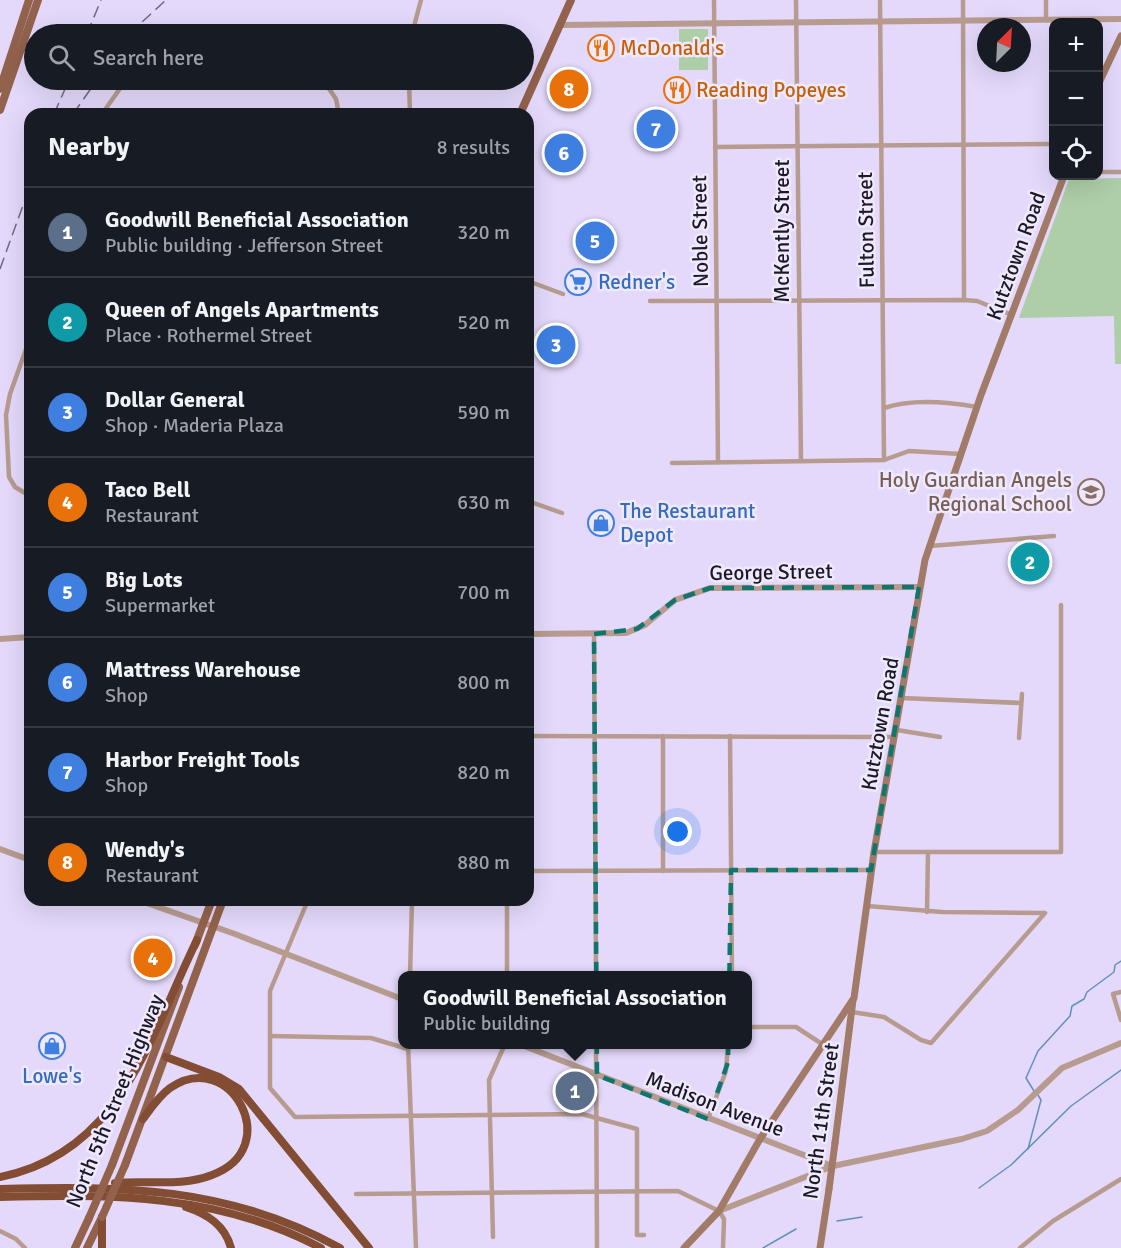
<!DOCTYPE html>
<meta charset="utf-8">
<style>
:root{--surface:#171b24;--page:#20242c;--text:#f1f3f6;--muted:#9ea1a6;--line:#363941;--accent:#2563eb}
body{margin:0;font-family:Signika,sans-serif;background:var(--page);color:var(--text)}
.controls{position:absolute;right:18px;top:18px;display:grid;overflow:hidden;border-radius:12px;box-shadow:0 6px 24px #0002}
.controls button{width:54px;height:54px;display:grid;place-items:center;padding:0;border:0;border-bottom:2px solid var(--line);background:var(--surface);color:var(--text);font:30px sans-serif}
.compass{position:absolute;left:977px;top:18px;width:54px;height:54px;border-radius:50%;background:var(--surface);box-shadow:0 6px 24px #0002;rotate:24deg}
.you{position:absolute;left:678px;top:832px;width:21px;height:21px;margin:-15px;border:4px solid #fff;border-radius:50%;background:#1a73e8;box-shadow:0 0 0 9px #1a73e833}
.badge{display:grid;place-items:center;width:39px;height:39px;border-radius:50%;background:var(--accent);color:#fff;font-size:20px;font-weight:700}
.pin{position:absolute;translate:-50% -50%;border:3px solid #fff;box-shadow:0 2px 6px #0006}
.popup{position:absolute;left:398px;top:971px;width:354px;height:78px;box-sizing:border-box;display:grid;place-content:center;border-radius:12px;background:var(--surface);filter:drop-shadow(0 2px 4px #0005);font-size:20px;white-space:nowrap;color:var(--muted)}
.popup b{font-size:22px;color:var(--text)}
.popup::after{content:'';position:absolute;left:50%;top:100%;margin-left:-12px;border:12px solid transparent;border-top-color:var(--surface)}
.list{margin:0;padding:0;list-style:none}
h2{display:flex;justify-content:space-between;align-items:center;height:78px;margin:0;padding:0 24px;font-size:26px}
h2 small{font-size:20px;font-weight:400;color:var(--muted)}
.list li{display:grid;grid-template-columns:39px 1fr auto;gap:18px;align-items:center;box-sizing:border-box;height:90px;padding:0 24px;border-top:2px solid var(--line)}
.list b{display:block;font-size:22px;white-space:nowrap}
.list p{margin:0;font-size:20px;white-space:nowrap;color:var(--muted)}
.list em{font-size:20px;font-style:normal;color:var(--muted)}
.icon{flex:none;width:33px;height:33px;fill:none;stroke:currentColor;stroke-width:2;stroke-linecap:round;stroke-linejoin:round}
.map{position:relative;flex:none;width:1121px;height:1248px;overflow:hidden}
.search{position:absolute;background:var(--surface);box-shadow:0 6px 24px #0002;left:24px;top:24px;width:510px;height:66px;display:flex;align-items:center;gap:15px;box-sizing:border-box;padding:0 21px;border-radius:33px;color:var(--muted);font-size:22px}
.panel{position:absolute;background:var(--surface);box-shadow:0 6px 24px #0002;left:24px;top:108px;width:510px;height:798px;border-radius:18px}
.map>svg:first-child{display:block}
.green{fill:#adcea7}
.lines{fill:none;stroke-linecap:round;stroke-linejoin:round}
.stream{stroke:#6290bd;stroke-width:1.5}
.minor{stroke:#b79b8f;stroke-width:4.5}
.tertiary{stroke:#b79b8f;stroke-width:6}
.secondary{stroke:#a27a68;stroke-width:7}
.primary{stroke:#92624c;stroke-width:8}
.motorway{stroke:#834d33;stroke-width:8}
.rail{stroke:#726b80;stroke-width:1.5;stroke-dasharray:12 6;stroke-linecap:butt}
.secondary-bridge{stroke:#a27a68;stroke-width:7}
.primary-bridge{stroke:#92624c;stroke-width:8}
.marked{fill:none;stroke:#0f766e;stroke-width:4.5;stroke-dasharray:12 8;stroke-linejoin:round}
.labels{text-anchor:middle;stroke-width:5;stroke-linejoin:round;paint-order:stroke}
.food-label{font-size:21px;fill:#c56008;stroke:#efe9fe;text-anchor:start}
.street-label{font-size:21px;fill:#1c1824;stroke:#efe9fe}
.shop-label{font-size:21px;fill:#366cbe;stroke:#efe9fe;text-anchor:start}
.education-label{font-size:21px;fill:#785e54;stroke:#efe9fe;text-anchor:end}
</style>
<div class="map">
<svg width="1121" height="1248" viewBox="0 0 1121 1248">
<rect width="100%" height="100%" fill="#e4d9fb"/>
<g class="green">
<rect x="679" y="29" width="29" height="41"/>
<polygon points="1121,178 1121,364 1115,364 1114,316 1019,318 1069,179"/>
</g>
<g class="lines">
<g class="stream">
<polyline points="1034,1091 1026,1078 1038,1051 1070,1016 1072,1006 1084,999 1087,992 1114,972 1115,965 1121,961"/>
<polyline points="1028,1149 1041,1100 1038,1095"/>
<polyline points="979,1188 1011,1165 1071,1106 1121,1070"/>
<polyline points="837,1221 862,1217"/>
<polyline points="763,1248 796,1229"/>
</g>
<g class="minor">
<polyline points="714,0 718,462"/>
<polyline points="796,0 801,461"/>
<polyline points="880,0 884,460"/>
<polyline points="963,0 964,300"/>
<polyline points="1046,0 1046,20"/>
<polyline points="412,34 421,0"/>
<polyline points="323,80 336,99 339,114"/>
<polyline points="409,80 410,114"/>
<polyline points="102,114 126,80"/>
<polyline points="715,147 1054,144"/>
<polyline points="1098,172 1121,172"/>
<polyline points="528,281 563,294"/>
<polyline points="650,301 964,300 977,301 1012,315"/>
<polyline points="30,338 10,394 6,415 9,477 15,487 30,496"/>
<path d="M884,408C911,399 949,402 977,407"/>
<polyline points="672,463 884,460 909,451 961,454"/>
<polyline points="528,501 562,513"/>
<polyline points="930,546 1054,536"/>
<polyline points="594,634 596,976"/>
<polyline points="28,637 30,726"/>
<polyline points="901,698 1021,703"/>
<polyline points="897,730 940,737"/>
<polyline points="528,736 894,737"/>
<polyline points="730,736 732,976"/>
<polyline points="1019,738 1022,694"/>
<polyline points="30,752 30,774"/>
<polyline points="874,852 1061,852 1061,605"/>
<polyline points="528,871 871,870"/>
<polyline points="663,871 663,736"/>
<polyline points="308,900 270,991 270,1088 295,1117 582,1114 637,1129 637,1235 644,1235"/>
<polyline points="507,900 507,976"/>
<polyline points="927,912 928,852"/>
<polyline points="410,976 412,900"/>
<polyline points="1121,992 1113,994 1121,1020"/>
<polyline points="852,1012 884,1017 921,1040 931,1043 1045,913 942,912 867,906"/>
<polyline points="748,1027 796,1027 822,1044"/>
<polyline points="270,1036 371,1038 408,1049"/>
<polyline points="408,1044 416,1248"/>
<polyline points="596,1044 597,1248"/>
<polyline points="708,1119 726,1071 728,1044"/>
<polyline points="356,1194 678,1191 719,1211 724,1219 723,1248"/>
<polyline points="0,1231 16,1239 25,1248"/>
<polyline points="493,1237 489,1080 505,1044"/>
<polyline points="1020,1248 1053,1221 1121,1179"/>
</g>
<g class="tertiary">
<polyline points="560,25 1121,19"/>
<polyline points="528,634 626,633 645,625 675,600 710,588 919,587"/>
<polyline points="0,639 30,637"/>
<polyline points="0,849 30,860"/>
<polyline points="138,900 235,934 402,999"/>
<polyline points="519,1044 832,1166"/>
<polyline points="719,1211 833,1166 962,1139 987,1131 1018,1110 1062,1068 1121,1043"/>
</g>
<g class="secondary">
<polyline points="1098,85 1121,36"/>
<polyline points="835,1143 853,1000"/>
<polyline points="684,1248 719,1211 760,1139 854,998 874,852 925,560 981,395 1064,176"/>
<polyline points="820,1248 829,1189"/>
</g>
<g class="primary">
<polyline points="0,89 29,0"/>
<polyline points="0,110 38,0"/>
<polyline points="520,114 571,0"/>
<polyline points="195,945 212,900"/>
<polyline points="112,1165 179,987"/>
<polyline points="125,1165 223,900"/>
<polyline points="75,1248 89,1218"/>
<polyline points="87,1248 102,1217"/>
</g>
<g class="motorway">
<polyline points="166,1057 219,1077 239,1089 369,1248"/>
<path d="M0,1177C121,1153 150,1036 197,940"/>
<path d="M115,1183C147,1180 182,1187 212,1175C286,1148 230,1046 170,1088C159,1096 151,1108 143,1119"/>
<path d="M0,1189C124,1186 228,1186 340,1248"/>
<path d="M0,1197C111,1194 220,1194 321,1248"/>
<path d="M186,1207C207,1214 225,1225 231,1248"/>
<polyline points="102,1248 102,1217"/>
</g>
<g class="rail">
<polyline points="87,34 101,0"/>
<polyline points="129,34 166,0"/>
<polyline points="54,114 69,80"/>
<polyline points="73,114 97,80"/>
<polyline points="0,269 30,186"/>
</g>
<polyline class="secondary-bridge" points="829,1189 835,1143"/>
<g class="primary-bridge">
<polyline points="102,1217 125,1165"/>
<polyline points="89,1218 112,1165"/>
</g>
</g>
<path class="marked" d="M919,587L871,870H731L728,1062L708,1119L597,1075L594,634L637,629L675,600L710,588Z"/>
<defs>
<symbol id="restaurant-ring" viewBox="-11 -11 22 22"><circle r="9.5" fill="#efe9fe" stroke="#e8710a" stroke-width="1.5"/><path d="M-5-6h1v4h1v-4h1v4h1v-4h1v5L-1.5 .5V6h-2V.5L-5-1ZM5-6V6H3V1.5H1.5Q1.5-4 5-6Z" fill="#e8710a"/></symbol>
<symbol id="supermarket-ring" viewBox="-11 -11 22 22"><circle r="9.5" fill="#efe9fe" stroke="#3f7fe0" stroke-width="1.5"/><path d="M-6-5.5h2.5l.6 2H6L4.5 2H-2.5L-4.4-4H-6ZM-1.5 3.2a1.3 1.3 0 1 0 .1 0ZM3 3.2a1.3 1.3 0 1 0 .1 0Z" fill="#3f7fe0"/></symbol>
<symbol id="school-ring" viewBox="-11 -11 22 22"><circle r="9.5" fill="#efe9fe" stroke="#8d6e63" stroke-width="1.5"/><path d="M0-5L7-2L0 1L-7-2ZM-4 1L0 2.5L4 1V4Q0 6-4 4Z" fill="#8d6e63"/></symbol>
<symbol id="shop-ring" viewBox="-11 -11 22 22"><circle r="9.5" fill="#efe9fe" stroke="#3f7fe0" stroke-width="1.5"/><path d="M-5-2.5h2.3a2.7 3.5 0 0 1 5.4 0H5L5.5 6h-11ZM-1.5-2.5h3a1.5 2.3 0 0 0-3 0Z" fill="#3f7fe0"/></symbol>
</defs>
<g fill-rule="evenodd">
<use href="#restaurant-ring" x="586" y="33" width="30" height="30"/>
<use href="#restaurant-ring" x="662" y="75" width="30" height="30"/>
<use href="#supermarket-ring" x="563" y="267" width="30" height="30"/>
<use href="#school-ring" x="1076" y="477" width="30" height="30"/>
<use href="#shop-ring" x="586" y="508" width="30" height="30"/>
<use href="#shop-ring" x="37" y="1031" width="30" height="30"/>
</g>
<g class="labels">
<g class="food-label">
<text x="620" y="55">McDonald's</text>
<text x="696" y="97">Reading Popeyes</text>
</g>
<g class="street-label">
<text transform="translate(866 230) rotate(-91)" y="7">Fulton Street</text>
<text transform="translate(700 231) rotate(-91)" y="7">Noble Street</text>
<text transform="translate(782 231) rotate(-90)" y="7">McKently Street</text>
<text transform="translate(1016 256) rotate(-70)" y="7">Kutztown Road</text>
<text transform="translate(771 572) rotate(-1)" y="7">George Street</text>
<text transform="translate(880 724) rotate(-80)" y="7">Kutztown Road</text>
<text transform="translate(115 1101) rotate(-68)" y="7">North 5th Street Highway</text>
<text transform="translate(715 1104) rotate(21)" y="7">Madison Avenue</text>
<text transform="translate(821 1121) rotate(-82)" y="7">North 11th Street</text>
</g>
<g class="shop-label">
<text x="598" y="289">Redner's</text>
<text x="620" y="518">The Restaurant<tspan x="620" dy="24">Depot</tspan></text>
<text x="52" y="1083" text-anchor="middle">Lowe's</text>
</g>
<g class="education-label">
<text x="1072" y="487">Holy Guardian Angels<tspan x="1072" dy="24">Regional School</tspan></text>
</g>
</g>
</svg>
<div class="controls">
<button>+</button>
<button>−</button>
<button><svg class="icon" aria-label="locate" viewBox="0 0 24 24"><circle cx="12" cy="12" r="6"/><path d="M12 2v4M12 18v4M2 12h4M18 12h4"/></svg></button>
</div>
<svg class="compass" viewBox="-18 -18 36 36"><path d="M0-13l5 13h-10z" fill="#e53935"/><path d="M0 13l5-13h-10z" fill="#9ea1a6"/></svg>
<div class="you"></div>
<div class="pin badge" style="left:575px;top:1091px;background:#5c6f8a">1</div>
<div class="popup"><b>Goodwill Beneficial Association</b>Public building</div>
<div class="pin badge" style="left:1030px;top:562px;background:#0f9aa8">2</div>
<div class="pin badge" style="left:556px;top:345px;background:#3f7fe0">3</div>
<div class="pin badge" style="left:153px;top:958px;background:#e8710a">4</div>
<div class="pin badge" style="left:595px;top:241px;background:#3f7fe0">5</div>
<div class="pin badge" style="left:564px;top:153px;background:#3f7fe0">6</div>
<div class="pin badge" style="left:656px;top:129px;background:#3f7fe0">7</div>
<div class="pin badge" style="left:569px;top:89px;background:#e8710a">8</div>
<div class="search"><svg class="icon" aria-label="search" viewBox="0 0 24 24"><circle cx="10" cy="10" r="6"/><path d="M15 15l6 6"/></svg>Search here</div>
<section class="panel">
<h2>Nearby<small>8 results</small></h2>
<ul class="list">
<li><span class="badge" style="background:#5c6f8a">1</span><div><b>Goodwill Beneficial Association</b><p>Public building · Jefferson Street</p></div><em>320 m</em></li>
<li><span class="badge" style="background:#0f9aa8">2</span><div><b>Queen of Angels Apartments</b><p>Place · Rothermel Street</p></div><em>520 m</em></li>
<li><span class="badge" style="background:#3f7fe0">3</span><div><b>Dollar General</b><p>Shop · Maderia Plaza</p></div><em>590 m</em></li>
<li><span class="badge" style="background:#e8710a">4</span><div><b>Taco Bell</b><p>Restaurant</p></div><em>630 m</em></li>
<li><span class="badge" style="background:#3f7fe0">5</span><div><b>Big Lots</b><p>Supermarket</p></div><em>700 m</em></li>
<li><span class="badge" style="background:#3f7fe0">6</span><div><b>Mattress Warehouse</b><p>Shop</p></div><em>800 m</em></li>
<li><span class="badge" style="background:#3f7fe0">7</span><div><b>Harbor Freight Tools</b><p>Shop</p></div><em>820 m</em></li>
<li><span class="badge" style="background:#e8710a">8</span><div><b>Wendy's</b><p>Restaurant</p></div><em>880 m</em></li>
</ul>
</section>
</div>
